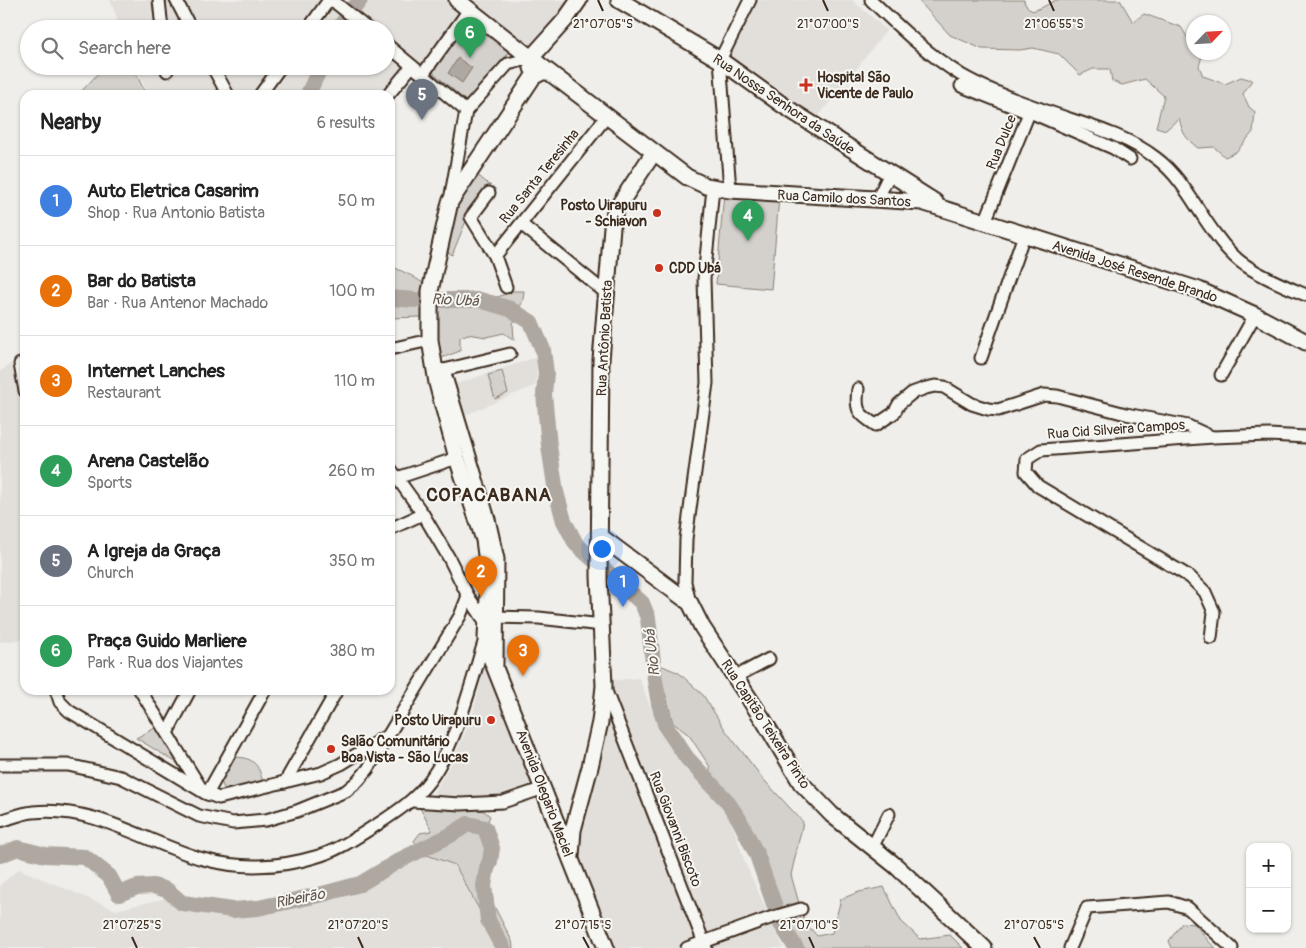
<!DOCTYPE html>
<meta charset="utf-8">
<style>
:root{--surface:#fff;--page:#f2f2f2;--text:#222;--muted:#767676;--line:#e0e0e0;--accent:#c8321e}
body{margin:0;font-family:Pangolin,sans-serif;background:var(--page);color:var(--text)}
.controls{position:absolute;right:15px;bottom:15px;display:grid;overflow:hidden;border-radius:10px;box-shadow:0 1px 4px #0004}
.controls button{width:45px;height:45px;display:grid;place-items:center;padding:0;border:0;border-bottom:1px solid var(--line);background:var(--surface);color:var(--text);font:25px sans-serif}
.compass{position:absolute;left:1186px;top:15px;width:45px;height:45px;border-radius:50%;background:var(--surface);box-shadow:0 1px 4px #0004;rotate:65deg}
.you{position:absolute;left:601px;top:548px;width:18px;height:18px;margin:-12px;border:4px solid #fff;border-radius:50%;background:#1a73e8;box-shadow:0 0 0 8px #1a73e833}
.badge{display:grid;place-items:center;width:32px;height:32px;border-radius:50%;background:var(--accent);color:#fff;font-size:16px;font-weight:700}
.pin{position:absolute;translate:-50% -41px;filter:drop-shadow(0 1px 2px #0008)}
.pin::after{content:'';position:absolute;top:26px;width:18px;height:15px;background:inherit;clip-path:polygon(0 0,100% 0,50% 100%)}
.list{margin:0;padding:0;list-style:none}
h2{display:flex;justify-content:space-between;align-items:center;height:65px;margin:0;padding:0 20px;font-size:21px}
h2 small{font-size:16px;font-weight:400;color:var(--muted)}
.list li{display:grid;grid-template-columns:32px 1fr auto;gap:15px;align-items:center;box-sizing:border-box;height:90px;padding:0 20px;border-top:1px solid var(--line)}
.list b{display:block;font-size:19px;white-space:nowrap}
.list p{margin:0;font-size:16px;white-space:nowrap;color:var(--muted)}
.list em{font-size:16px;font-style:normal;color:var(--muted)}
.icon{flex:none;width:28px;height:28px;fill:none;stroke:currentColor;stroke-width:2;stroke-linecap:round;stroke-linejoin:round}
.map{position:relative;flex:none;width:1306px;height:948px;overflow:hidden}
.search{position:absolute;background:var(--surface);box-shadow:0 1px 4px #0004;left:20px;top:20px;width:375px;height:55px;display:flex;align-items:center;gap:12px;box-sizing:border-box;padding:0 18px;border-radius:28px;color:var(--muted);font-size:19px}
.panel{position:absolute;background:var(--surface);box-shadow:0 1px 4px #0004;left:20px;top:90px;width:375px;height:605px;border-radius:15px}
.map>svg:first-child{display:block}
.built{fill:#e2dfdb}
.green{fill:#d4d1cc;stroke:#887e75}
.water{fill:#afa8a1;stroke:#81766d}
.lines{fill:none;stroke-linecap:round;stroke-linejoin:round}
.river{stroke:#afa8a1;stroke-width:16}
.street-casing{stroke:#3b2a1e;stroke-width:15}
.secondary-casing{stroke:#3b2a1e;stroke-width:19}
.street{stroke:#f6f6f2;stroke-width:11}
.secondary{stroke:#f6f6f2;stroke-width:15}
.ticks{fill:none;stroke:#3b2a1e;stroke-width:2}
.poi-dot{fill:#c8321e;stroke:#f6f6f2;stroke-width:2}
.labels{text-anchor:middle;stroke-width:4;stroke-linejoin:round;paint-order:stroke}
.poi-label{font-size:14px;font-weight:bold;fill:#3b2a1e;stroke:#f6f6f2;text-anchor:start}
.street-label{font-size:14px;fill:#3b2a1e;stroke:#f6f6f2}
.water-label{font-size:15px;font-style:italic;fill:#64564c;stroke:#f6f6f2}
.district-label{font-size:19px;font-weight:bold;letter-spacing:1px;fill:#3b2a1e;stroke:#f6f6f2}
.ticks-label{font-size:12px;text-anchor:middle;fill:#3b2a1e;stroke:#f6f6f2;stroke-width:4;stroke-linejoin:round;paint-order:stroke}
</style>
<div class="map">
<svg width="1306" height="948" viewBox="0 0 1306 948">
<rect width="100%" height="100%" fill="#efeeea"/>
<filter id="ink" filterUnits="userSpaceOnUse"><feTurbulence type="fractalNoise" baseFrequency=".02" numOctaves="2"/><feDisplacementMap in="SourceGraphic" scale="10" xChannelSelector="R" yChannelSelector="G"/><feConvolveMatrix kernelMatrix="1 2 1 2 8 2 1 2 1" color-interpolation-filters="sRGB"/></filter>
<g filter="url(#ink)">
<g class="built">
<polygon points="110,0 568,0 531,54 511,60 459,111 407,69 386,95 148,95 136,66 386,66 386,29 121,29"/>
<polygon points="758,0 852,0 887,30 818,117 725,56"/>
<polygon points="537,357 536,385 461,417 450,386"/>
<polygon points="17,360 25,411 25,639 0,642 0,371"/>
<polygon points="486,662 535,788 487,799 430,799 453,760 472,716"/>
<polygon points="599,675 606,681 639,678 658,726 731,819 745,863 784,948 613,948 577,856 578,807"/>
<polygon points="424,854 455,865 486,922 496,948 0,948 0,885 19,869 116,910 167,898 211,913 324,901"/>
</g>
<g class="green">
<path d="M918,0H1024L1025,4L1032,11L1041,8L1056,0H1120L1133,22L1144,14L1181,27L1189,40L1193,44L1194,52L1203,53L1199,66L1203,76L1225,84L1241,77L1252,80L1243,94L1249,107L1255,112L1253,132L1236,152L1225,157L1214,147L1198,148C1185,138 1183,134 1179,118L1166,130L1156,127L1164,96L1145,79L1122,85L1112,81L1110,69H1093L1080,75L1059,54L1033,48L1020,50L982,49L950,35Z"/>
<polygon points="470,14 514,47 466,101 429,69"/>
<polygon points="105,66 133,66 146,95 78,95"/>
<polygon points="475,173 492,187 468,216 452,255 445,250 455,206"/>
<polygon points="724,193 779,198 771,289 716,284"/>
<polygon points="390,252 391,266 412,276 423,283 432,300 453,299 470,292 498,297 512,291 524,291 523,300 513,324 514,340 504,333 486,337 468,334 460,337 460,351 439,359 437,322 420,317 390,318"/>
<polygon points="502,371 508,393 495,399 488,375"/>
<polygon points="653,662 679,673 703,695 726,731 764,780 803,822 791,875 804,921 817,936 832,933 841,899 859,892 884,887 901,921 920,939 950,935 963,948 804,948 788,924 745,815 709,782 710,767 689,735 673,723 666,696"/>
<polygon points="159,726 187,769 136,738"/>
<path d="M233,757C253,757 259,764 263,783L225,791L220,779Z"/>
<polygon points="449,803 484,811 490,816 485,828 495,841 496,866 490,881 494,906 512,941 513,948 496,948 486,922 455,865 424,854 414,841 420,833 432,831 419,806"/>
<polygon points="1182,923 1195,924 1210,943 1216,948 1172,948 1169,941"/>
</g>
<polygon class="water" points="458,58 472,68 462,83 448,73"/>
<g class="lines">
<g class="river">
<polyline points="338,29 360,0"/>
<polyline points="310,95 309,92 321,66"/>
<polyline points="390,298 415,300 480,300 510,309 531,322 543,350 546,373 544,394 549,446 556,492 564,521 576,544 642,603 648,618 655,680 659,704 666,727 687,758 726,800 739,819 757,855 781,924 796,948"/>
<polyline points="0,855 18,848 45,855 85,857 109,876 119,894 137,887 153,886 167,890 182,903 233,910 258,908 319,895 360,884 400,860 449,836 468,824 485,828 492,848 490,861 487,868 484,886 488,920 503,948"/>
</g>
<defs>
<g id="street">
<polyline points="159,0 162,29"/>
<polyline points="176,0 191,29"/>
<polyline points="332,0 368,29"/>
<path d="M871,0C899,27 927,54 961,75C985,89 1012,99 1038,108C1077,123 1122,132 1156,158C1183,178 1196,209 1216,235C1224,246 1234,258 1245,265C1262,277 1287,287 1306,295"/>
<polyline points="308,29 329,0"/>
<polyline points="386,44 466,111"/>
<polyline points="166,66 167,71"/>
<polyline points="212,66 228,95"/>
<polyline points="423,74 469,10"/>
<polyline points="961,86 1029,113 985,222"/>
<polyline points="260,95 281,66"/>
<polyline points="388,95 412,66"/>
<polyline points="466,111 508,64 531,58"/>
<polyline points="1030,112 1113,148 1130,159"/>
<polyline points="730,190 720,60 750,0"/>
<polyline points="489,193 471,217 495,256 506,287"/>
<polyline points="450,200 466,111"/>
<polyline points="877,200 890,173"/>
<polyline points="521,224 606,293"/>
<polyline points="495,256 607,116"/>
<polyline points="390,349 430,340"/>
<polyline points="981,358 1024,235"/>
<polyline points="20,364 25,391"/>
<polyline points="437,369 444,370 510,354"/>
<polyline points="444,370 489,519 498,559 497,665"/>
<polyline points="1221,375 1255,315"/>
<path d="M858,389C855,410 858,414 876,425L894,413L899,404L912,393L926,388L935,386L944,387L972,404L988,409L998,410L1044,395L1057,396L1126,414L1188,426L1212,437"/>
<polyline points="390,468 423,514 449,558 468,596 486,623"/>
<polyline points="397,478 457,458"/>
<polyline points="390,529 423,514"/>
<polyline points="690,603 685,582 686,539 707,383 704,279 713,188"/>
<polyline points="492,617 539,618 602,625"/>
<polyline points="1211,638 1214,612 1205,592 1190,577 1038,486 1026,472 1027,459 1041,450 1213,437 1269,435 1306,437"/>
<polyline points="735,677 769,659"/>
<polyline points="604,686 706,948"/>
<polyline points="56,690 60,702 69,711 205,793 219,798 321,773 341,764 385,737"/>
<polyline points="140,690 202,790"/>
<polyline points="167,733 190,690"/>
<polyline points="0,765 68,765 121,777 199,816 233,823 266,820 297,811 346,791 358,781 368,769 460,616 468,596"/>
<polyline points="285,782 337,690"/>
<polyline points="207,794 265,690"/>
<polyline points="412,801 461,804 503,802 544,788"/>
<path d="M0,821C11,818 22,813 33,812C95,805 146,843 203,859C239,869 279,868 315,857C338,851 358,836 378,824C398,811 416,799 430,780C457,742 471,684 485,639"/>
<polyline points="872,848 889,814"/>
<polyline points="687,948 770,918 801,909"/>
<polyline points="1070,948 1087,908 1169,902 1188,908 1232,948"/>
</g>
<g id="secondary">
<polyline points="457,0 541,66 687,177 706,186 730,190 922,202 1199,290 1255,315 1306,342"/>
<polyline points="619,0 720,60 784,106 935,202"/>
<polyline points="532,68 531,58 565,20 579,0"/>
<polyline points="548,72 542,72 533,77 450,202 430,291 430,340 437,383 457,458 484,540 489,577 486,638 489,653 606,948"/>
<polyline points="600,536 690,603 702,627 764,721 801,783 832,815 896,866 984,948"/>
<polyline points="571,856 573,830 590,767 600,722 604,686 599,576 601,360 612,227 615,211 654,152"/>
</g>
</defs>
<use href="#street" class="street-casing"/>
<use href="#secondary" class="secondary-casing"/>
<use href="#street" class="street"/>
<use href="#secondary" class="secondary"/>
</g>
</g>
<path class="ticks" d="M598,0L603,11M823,0L828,11M1049,0L1054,11M132,937L137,948M358,937L363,948M583,937L589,948M809,937L814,948M1034,937L1040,948"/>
<g class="poi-dot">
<path d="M803.5 77.5h5v5h5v5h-5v5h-5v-5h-5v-5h5z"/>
<circle cx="657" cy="213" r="5"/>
<circle cx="659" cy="268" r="5"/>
<circle cx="491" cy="720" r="5"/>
<circle cx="331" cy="749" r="5"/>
</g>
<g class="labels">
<g class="poi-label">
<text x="817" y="82">Hospital São<tspan x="817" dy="16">Vicente de Paulo</tspan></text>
<text x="647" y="210" text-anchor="end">Posto Uirapuru<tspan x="647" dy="16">- Schiavon</tspan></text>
<text x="669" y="273">CDD Ubá</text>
<text x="481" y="725" text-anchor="end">Posto Uirapuru</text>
<text x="341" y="746">Salão Comunitário<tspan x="341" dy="16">Boa Vista - São Lucas</tspan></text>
</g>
<g class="street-label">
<text transform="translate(784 104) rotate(34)" y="5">Rua Nossa Senhora da Saúde</text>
<text transform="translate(1001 142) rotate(-68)" y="5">Rua Dulce</text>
<text transform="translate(539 176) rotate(-51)" y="5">Rua Santa Teresinha</text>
<text transform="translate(844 198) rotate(3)" y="5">Rua Camilo dos Santos</text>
<text transform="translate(1135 271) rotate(18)" y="5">Avenida José Resende Brando</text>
<text transform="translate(604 338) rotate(-87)" y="5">Rua Antônio Batista</text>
<text transform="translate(1116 429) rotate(-4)" y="5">Rua Cid Silveira Campos</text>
<text transform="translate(766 724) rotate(57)" y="5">Rua Capitão Teixeira Pinto</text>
<text transform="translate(545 793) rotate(69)" y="5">Avenida Olegario Maciel</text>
<text transform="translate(676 829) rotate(69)" y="5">Rua Giovanni Biscoto</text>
</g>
<g class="water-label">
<text transform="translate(455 300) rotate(3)" y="5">Rio Ubá</text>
<text transform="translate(652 653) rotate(-96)" y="5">Rio Ubá</text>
<text transform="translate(300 898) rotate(-11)" y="5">Ribeirão</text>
</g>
<g class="district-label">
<text x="489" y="501">COPACABANA</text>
</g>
</g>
<g class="ticks-label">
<text x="603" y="28">21°07'05"S</text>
<text x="828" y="28">21°07'00"S</text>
<text x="1054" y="28">21°06'55"S</text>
<text x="132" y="929">21°07'25"S</text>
<text x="358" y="929">21°07'20"S</text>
<text x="583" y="929">21°07'15"S</text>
<text x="809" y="929">21°07'10"S</text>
<text x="1034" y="929">21°07'05"S</text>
</g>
</svg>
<div class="controls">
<button>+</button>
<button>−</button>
</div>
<svg class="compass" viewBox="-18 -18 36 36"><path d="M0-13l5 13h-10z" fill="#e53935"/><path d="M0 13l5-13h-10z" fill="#767676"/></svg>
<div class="you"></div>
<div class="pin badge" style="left:623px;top:607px;background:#3f7fe0">1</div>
<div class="pin badge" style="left:481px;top:597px;background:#e8710a">2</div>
<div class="pin badge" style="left:523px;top:676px;background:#e8710a">3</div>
<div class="pin badge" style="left:748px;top:241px;background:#2e9e5b">4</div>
<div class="pin badge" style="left:422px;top:120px;background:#6b7280">5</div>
<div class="pin badge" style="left:470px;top:58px;background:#2e9e5b">6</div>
<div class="search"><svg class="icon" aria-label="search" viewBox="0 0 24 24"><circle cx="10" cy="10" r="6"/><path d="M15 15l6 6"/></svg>Search here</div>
<section class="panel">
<h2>Nearby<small>6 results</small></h2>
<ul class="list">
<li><span class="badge" style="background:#3f7fe0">1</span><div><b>Auto Eletrica Casarim</b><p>Shop · Rua Antonio Batista</p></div><em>50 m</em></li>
<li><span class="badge" style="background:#e8710a">2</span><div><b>Bar do Batista</b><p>Bar · Rua Antenor Machado</p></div><em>100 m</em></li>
<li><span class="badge" style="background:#e8710a">3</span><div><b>Internet Lanches</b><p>Restaurant</p></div><em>110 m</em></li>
<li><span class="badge" style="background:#2e9e5b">4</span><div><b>Arena Castelão</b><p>Sports</p></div><em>260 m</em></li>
<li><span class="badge" style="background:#6b7280">5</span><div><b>A Igreja da Graça</b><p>Church</p></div><em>350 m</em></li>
<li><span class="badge" style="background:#2e9e5b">6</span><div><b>Praça Guido Marliere</b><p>Park · Rua dos Viajantes</p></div><em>380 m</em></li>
</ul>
</section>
</div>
